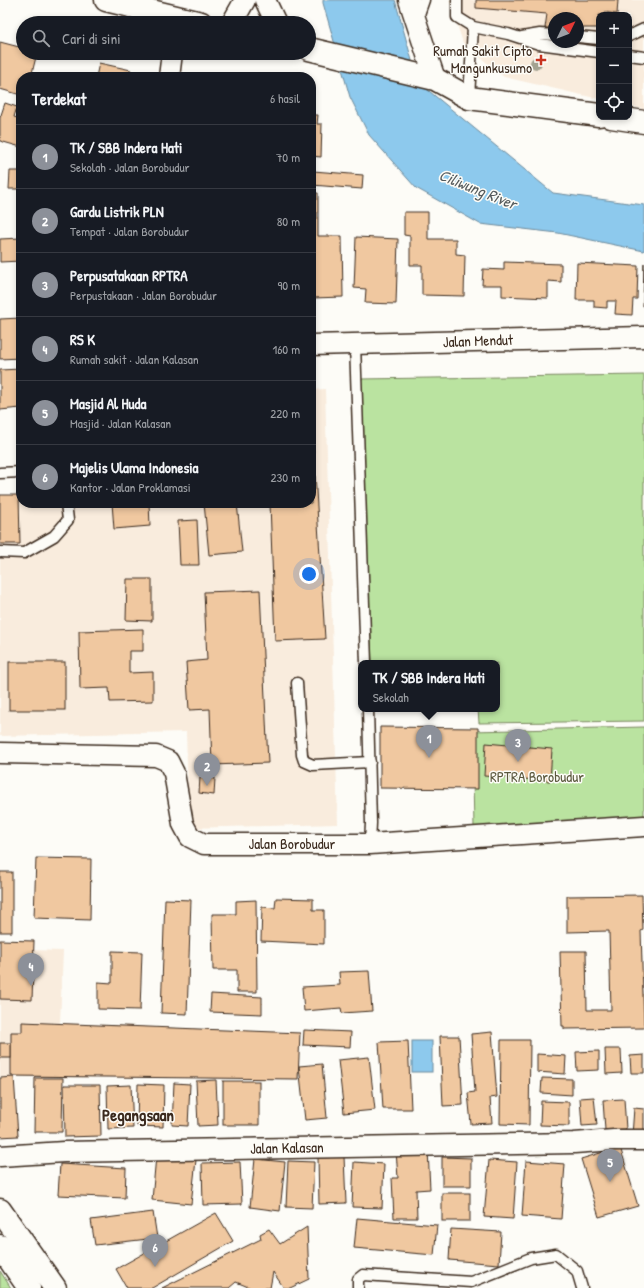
<!DOCTYPE html>
<html lang="id">
<meta charset="utf-8">
<style>
:root{--surface:#171b24;--page:#20242c;--text:#f1f3f6;--muted:#9ea1a6;--line:#363941;--accent:#8c9099}
body{margin:0;font-family:"Patrick Hand",sans-serif;background:var(--page);color:var(--text)}
.controls{position:absolute;right:12px;top:12px;display:grid;overflow:hidden;border-radius:8px;box-shadow:0 2px 6px #0003}
.controls button{width:36px;height:36px;display:grid;place-items:center;padding:0;border:0;border-bottom:1px solid var(--line);background:var(--surface);color:var(--text);font:20px sans-serif}
.compass{position:absolute;left:548px;top:12px;width:36px;height:36px;border-radius:50%;background:var(--surface);box-shadow:0 2px 6px #0003;rotate:47deg}
.you{position:absolute;left:309px;top:574px;width:14px;height:14px;margin:-10px;border:3px solid #fff;border-radius:50%;background:#1a73e8;box-shadow:0 0 0 6px #1a73e833}
.badge{display:grid;place-items:center;width:26px;height:26px;border-radius:50%;background:var(--accent);color:#fff;font-size:13px;font-weight:700}
.pin{position:absolute;translate:-50% -33px;filter:drop-shadow(0 1px 2px #0008)}
.pin::after{content:'';position:absolute;top:21px;width:14px;height:12px;background:inherit;clip-path:polygon(0 0,100% 0,50% 100%)}
.popup{position:absolute;left:358px;top:660px;width:142px;height:52px;box-sizing:border-box;display:grid;place-content:center;border-radius:8px;background:var(--surface);filter:drop-shadow(0 1px 3px #0005);font-size:13px;white-space:nowrap;color:var(--muted)}
.popup b{font-size:15px;color:var(--text)}
.popup::after{content:'';position:absolute;left:50%;top:100%;margin-left:-8px;border:8px solid transparent;border-top-color:var(--surface)}
.list{margin:0;padding:0;list-style:none}
h2{display:flex;justify-content:space-between;align-items:center;height:52px;margin:0;padding:0 16px;font-size:17px}
h2 small{font-size:13px;font-weight:400;color:var(--muted)}
.list li{display:grid;grid-template-columns:26px 1fr auto;gap:12px;align-items:center;box-sizing:border-box;height:64px;padding:0 16px;border-top:1px solid var(--line)}
.list b{display:block;font-size:15px;white-space:nowrap}
.list p{margin:0;font-size:13px;white-space:nowrap;color:var(--muted)}
.list em{font-size:13px;font-style:normal;color:var(--muted)}
.icon{flex:none;width:22px;height:22px;fill:none;stroke:currentColor;stroke-width:2;stroke-linecap:round;stroke-linejoin:round}
.map{position:relative;flex:none;width:644px;height:1288px;overflow:hidden}
.search{position:absolute;background:var(--surface);box-shadow:0 2px 6px #0003;left:16px;top:16px;width:300px;height:44px;display:flex;align-items:center;gap:10px;box-sizing:border-box;padding:0 14px;border-radius:22px;color:var(--muted);font-size:15px}
.panel{position:absolute;background:var(--surface);box-shadow:0 2px 6px #0003;left:16px;top:72px;width:300px;height:436px;border-radius:16px}
.map>svg:first-child{display:block}
.built{fill:#f9ecdd;fill-rule:evenodd}
.green{fill:#bae3a0;stroke:#7a865f}
.water{fill:#8dc9ed;stroke:#6c899a}
.building{fill:#f0c8a0;stroke:#3b2a1e}
.lines{fill:none;stroke-linecap:round;stroke-linejoin:round}
.lane-casing{stroke:#3b2a1e;stroke-width:13}
.street-casing{stroke:#3b2a1e;stroke-width:23}
.secondary-casing{stroke:#3b2a1e;stroke-width:25}
.lane{stroke:#fdfcf7;stroke-width:10}
.street{stroke:#fdfcf7;stroke-width:20}
.secondary{stroke:#fdfcf7;stroke-width:22}
.tree{fill:#a4a291}
.poi-dot{fill:#c8321e;stroke:#fdfcf7;stroke-width:1.5}
.labels{text-anchor:middle;stroke-width:3;stroke-linejoin:round;paint-order:stroke}
.poi-label{font-size:15px;fill:#3b2a1e;stroke:#fdfcf7;text-anchor:end}
.street-label{font-size:15px;fill:#3b2a1e;stroke:#fdfcf7}
.park-label{font-size:15px;fill:#5b583e;stroke:#fdfcf7}
.water-label{font-size:16px;font-style:italic;fill:#545a5c;stroke:#fdfcf7}
.quarter-label{font-size:17px;font-weight:bold;fill:#3b2a1e;stroke:#fdfcf7}
</style>
<div class="map">
<svg width="644" height="1288" viewBox="0 0 644 1288">
<rect width="100%" height="100%" fill="#fdfcf7"/>
<filter id="ink" filterUnits="userSpaceOnUse"><feTurbulence type="fractalNoise" baseFrequency=".025" numOctaves="2"/><feDisplacementMap in="SourceGraphic" scale="8" xChannelSelector="R" yChannelSelector="G"/><feConvolveMatrix kernelMatrix="1 2 1 2 8 2 1 2 1" color-interpolation-filters="sRGB"/></filter>
<g filter="url(#ink)">
<g class="built">
<path d="M449,0H644V109L629,106V15H599V99L504,77L463,43ZM554,18H578V42H554Z"/>
<polygon points="325,389 338,824 189,828 186,732 0,736 0,498 21,497 21,503 311,503 311,390"/>
<polygon points="0,949 63,951 60,1023 300,1033 298,1079 0,1077"/>
</g>
<g class="green">
<polygon points="644,375 644,721 479,723 478,709 497,709 497,663 372,663 360,379"/>
<polygon points="644,727 644,817 474,827 472,731"/>
<polygon points="0,1271 11,1288 0,1288"/>
</g>
<g class="water">
<polygon points="323,0 395,0 418,82 553,193 644,205 644,251 558,233 480,224 416,188 369,135 350,97 323,3"/>
<rect x="412" y="1041" width="20" height="31"/>
</g>
<g class="building">
<polygon points="476,0 618,0 617,14 605,12 604,15 599,15 599,28 578,28 578,18 554,18 554,28 545,28 547,14 476,8"/>
<polygon points="0,42 23,48 23,53 37,53 31,77 21,77 21,95 0,89"/>
<polygon points="99,63 131,70 129,77 96,77"/>
<polygon points="5,103 17,107 14,117 21,119 21,147 0,141 0,118"/>
<polygon points="311,115 318,115 317,124 322,124 321,157 311,156"/>
<polygon points="10,171 21,171 21,189 9,189"/>
<polygon points="313,171 363,175 362,189 312,185"/>
<polygon points="311,193 318,193 318,236 342,236 343,297 313,298 313,272 311,272"/>
<polygon points="404,212 428,212 428,239 456,239 456,254 465,255 464,296 422,295 422,265 410,265 410,236 404,235"/>
<polygon points="356,237 398,239 396,304 365,303 366,289 354,288"/>
<polygon points="21,238 21,261 0,262 0,239"/>
<polygon points="504,262 561,264 561,282 548,281 548,298 502,296 502,285 482,285 483,269 504,270"/>
<polygon points="577,263 638,266 637,299 633,299 632,315 615,314 616,301 607,301 607,308 594,307 594,300 576,300"/>
<polygon points="644,263 644,306 643,306"/>
<polygon points="21,318 21,358 0,359 0,319"/>
<polygon points="21,369 21,408 0,410 0,370"/>
<polygon points="311,407 325,639 275,641 270,503 311,503"/>
<polygon points="0,495 19,495 20,544 0,544"/>
<polygon points="112,503 149,503 150,526 114,529"/>
<polygon points="204,503 237,503 242,552 209,555"/>
<polygon points="197,520 199,565 180,565 178,521"/>
<polygon points="127,579 152,579 152,621 126,620"/>
<polygon points="260,590 268,763 212,765 210,709 189,710 186,662 207,660 204,592"/>
<polygon points="143,629 143,651 129,651 129,673 153,672 153,701 110,702 109,688 80,689 79,631"/>
<rect x="9" y="662" width="56" height="48"/>
<polygon points="380,727 478,728 478,789 380,788"/>
<polygon points="486,743 552,749 550,781 484,776"/>
<polygon points="200,777 215,778 214,795 199,793"/>
<polygon points="36,858 91,859 90,920 34,918"/>
<rect x="0" y="872" width="12" height="60"/>
<polygon points="642,895 643,930 641,931 644,1028 564,1029 564,1026 562,1026 560,951 586,951 587,1010 611,1010 609,931 567,932 567,896"/>
<polygon points="276,898 313,899 313,910 324,910 324,944 261,941 262,907 275,908"/>
<polygon points="165,899 191,900 187,1014 161,1013"/>
<polygon points="256,900 257,992 237,992 237,970 213,970 212,914 236,914 236,901"/>
<polygon points="0,940 34,941 32,1000 0,999"/>
<polygon points="112,951 142,952 140,1010 98,1009 98,982 112,983"/>
<polygon points="369,971 372,1011 342,1013 341,1008 304,1011 302,987 340,985 339,972"/>
<polygon points="211,994 262,997 262,1014 210,1012"/>
<polygon points="22,1022 300,1033 298,1079 11,1076 11,1032 22,1032"/>
<polygon points="304,1030 351,1032 350,1047 303,1045"/>
<polygon points="492,1032 497,1097 490,1098 492,1123 471,1124 468,1093 475,1092 471,1034"/>
<polygon points="440,1036 459,1036 463,1105 443,1106"/>
<polygon points="501,1040 530,1040 529,1125 500,1124"/>
<polygon points="408,1041 411,1109 383,1109 379,1042"/>
<rect x="0" y="1043" width="11" height="15"/>
<polygon points="605,1049 621,1049 622,1073 606,1074"/>
<polygon points="599,1051 599,1070 577,1071 576,1052"/>
<polygon points="537,1054 566,1056 565,1074 537,1072"/>
<polygon points="644,1055 644,1073 631,1073 630,1056"/>
<polygon points="369,1057 375,1110 344,1113 338,1060"/>
<polygon points="322,1064 327,1118 305,1120 299,1066"/>
<polygon points="14,1077 18,1136 0,1137 0,1078"/>
<polygon points="35,1078 63,1078 62,1132 34,1132"/>
<polygon points="542,1078 572,1079 572,1095 541,1093"/>
<polygon points="216,1080 218,1125 198,1126 196,1081"/>
<rect x="223" y="1081" width="36" height="44"/>
<polygon points="174,1083 190,1084 188,1126 172,1125"/>
<polygon points="138,1084 164,1085 163,1127 137,1126"/>
<polygon points="64,1085 100,1085 101,1136 65,1137"/>
<polygon points="131,1085 133,1128 108,1129 107,1086"/>
<polygon points="594,1097 597,1125 582,1126 580,1098"/>
<polygon points="624,1099 626,1129 605,1130 603,1100"/>
<polygon points="541,1101 569,1102 569,1126 540,1125"/>
<polygon points="634,1108 644,1109 644,1137 632,1136"/>
<polygon points="620,1147 638,1206 599,1217 581,1159"/>
<polygon points="428,1150 430,1189 416,1190 417,1218 394,1218 392,1178 398,1178 396,1151"/>
<polygon points="156,1156 196,1160 191,1204 152,1200"/>
<polygon points="344,1157 346,1203 319,1204 318,1158"/>
<polygon points="442,1157 471,1158 471,1186 442,1186"/>
<polygon points="255,1159 285,1162 280,1211 250,1207"/>
<polygon points="489,1160 517,1162 513,1219 484,1217"/>
<polygon points="288,1161 314,1162 312,1208 286,1207"/>
<polygon points="526,1161 565,1164 561,1219 522,1216"/>
<polygon points="240,1162 242,1204 203,1205 202,1163"/>
<polygon points="354,1162 384,1164 382,1208 352,1207"/>
<polygon points="60,1164 126,1168 125,1198 58,1195"/>
<rect x="442" y="1193" width="28" height="28"/>
<polygon points="153,1212 157,1238 95,1245 91,1220"/>
<polygon points="216,1213 233,1241 152,1288 127,1288 116,1269"/>
<polygon points="357,1218 437,1225 434,1255 354,1248"/>
<polygon points="307,1227 309,1279 290,1288 284,1288 273,1272 270,1288 251,1288 236,1282 229,1288 162,1288 261,1239 260,1234 269,1229 280,1244"/>
<polygon points="451,1229 501,1232 499,1264 449,1260"/>
</g>
<g class="lines">
<defs>
<g id="lane">
<polyline points="457,0 457,17 473,27 508,34 539,44 599,52"/>
<polyline points="417,20 424,0"/>
<polyline points="629,36 644,29"/>
<polyline points="522,37 540,34 554,35"/>
<polyline points="578,37 599,39"/>
<polyline points="629,55 644,57"/>
<polyline points="469,98 473,27"/>
<polyline points="355,344 366,663"/>
<polyline points="0,473 21,472"/>
<polyline points="0,552 24,553 54,536 68,520 66,503"/>
<polyline points="297,683 302,755 304,761 313,765 370,762"/>
<polyline points="368,709 371,823 370,844"/>
<polyline points="358,1288 358,1279 363,1275 471,1282 531,1258 556,1254 577,1271 582,1288"/>
</g>
<g id="street">
<polyline points="265,0 276,23"/>
<polyline points="409,0 435,79"/>
<polyline points="232,23 245,0"/>
<polyline points="169,77 172,53"/>
<polyline points="311,345 644,337"/>
<polyline points="0,753 156,756 168,761 174,773 183,824 190,837 204,844 370,844 644,826"/>
<polyline points="0,1156 64,1152 574,1143 614,1140 644,1140"/>
</g>
<g id="secondary">
<polyline points="106,0 201,23"/>
<polyline points="309,49 435,79 469,98 599,115"/>
<polyline points="611,117 644,122"/>
<polyline points="0,1210 55,1288"/>
<polyline points="0,1246 29,1288"/>
</g>
</defs>
<use href="#lane" class="lane-casing"/>
<use href="#street" class="street-casing"/>
<use href="#secondary" class="secondary-casing"/>
<use href="#lane" class="lane"/>
<use href="#street" class="street"/>
<use href="#secondary" class="secondary"/>
</g>
<circle class="tree" cx="536" cy="63" r="6"/>
</g>
<path class="poi-dot" d="M539 54h4v4h4v4h-4v4h-4v-4h-4v-4h4z"/>
<g class="labels">
<g class="poi-label">
<text x="532" y="56">Rumah Sakit Cipto<tspan x="532" dy="17">Mangunkusumo</tspan></text>
</g>
<g class="street-label">
<text transform="translate(478 341) rotate(-2)" y="5">Jalan Mendut</text>
<text x="292" y="849">Jalan Borobudur</text>
<text transform="translate(287 1148) rotate(-1)" y="5">Jalan Kalasan</text>
</g>
<g class="park-label">
<text x="537" y="782">RPTRA Borobudur</text>
</g>
<g class="water-label">
<text transform="translate(478 189) rotate(22)" y="6">Ciliwung River</text>
</g>
<g class="quarter-label">
<text x="138" y="1121">Pegangsaan</text>
</g>
</g>
</svg>
<div class="controls">
<button>+</button>
<button>−</button>
<button><svg class="icon" aria-label="locate" viewBox="0 0 24 24"><circle cx="12" cy="12" r="6"/><path d="M12 2v4M12 18v4M2 12h4M18 12h4"/></svg></button>
</div>
<svg class="compass" viewBox="-18 -18 36 36"><path d="M0-13l5 13h-10z" fill="#e53935"/><path d="M0 13l5-13h-10z" fill="#9ea1a6"/></svg>
<div class="you"></div>
<div class="pin badge" style="left:429px;top:758px">1</div>
<div class="popup"><b>TK / SBB Indera Hati</b>Sekolah</div>
<div class="pin badge" style="left:207px;top:786px">2</div>
<div class="pin badge" style="left:518px;top:762px">3</div>
<div class="pin badge" style="left:31px;top:986px">4</div>
<div class="pin badge" style="left:610px;top:1182px">5</div>
<div class="pin badge" style="left:155px;top:1267px">6</div>
<div class="search"><svg class="icon" aria-label="search" viewBox="0 0 24 24"><circle cx="10" cy="10" r="6"/><path d="M15 15l6 6"/></svg>Cari di sini</div>
<section class="panel">
<h2>Terdekat<small>6 hasil</small></h2>
<ul class="list">
<li><span class="badge">1</span><div><b>TK / SBB Indera Hati</b><p>Sekolah · Jalan Borobudur</p></div><em>70 m</em></li>
<li><span class="badge">2</span><div><b>Gardu Listrik PLN</b><p>Tempat · Jalan Borobudur</p></div><em>80 m</em></li>
<li><span class="badge">3</span><div><b>Perpusatakaan RPTRA</b><p>Perpustakaan · Jalan Borobudur</p></div><em>90 m</em></li>
<li><span class="badge">4</span><div><b>RS K</b><p>Rumah sakit · Jalan Kalasan</p></div><em>160 m</em></li>
<li><span class="badge">5</span><div><b>Masjid Al Huda</b><p>Masjid · Jalan Kalasan</p></div><em>220 m</em></li>
<li><span class="badge">6</span><div><b>Majelis Ulama Indonesia</b><p>Kantor · Jalan Proklamasi</p></div><em>230 m</em></li>
</ul>
</section>
</div>
